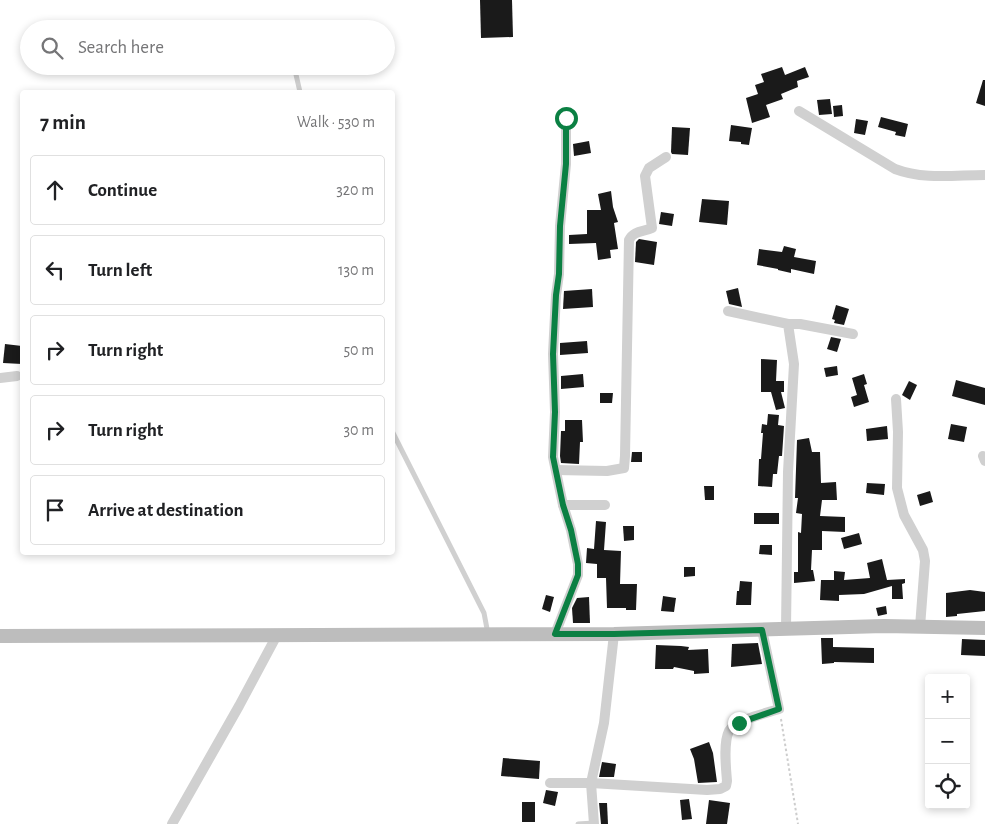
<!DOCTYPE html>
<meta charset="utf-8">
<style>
:root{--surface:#fff;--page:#f6f6f6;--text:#202124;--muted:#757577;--line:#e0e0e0}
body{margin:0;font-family:"Alegreya Sans",sans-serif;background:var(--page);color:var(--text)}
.controls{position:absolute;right:15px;bottom:15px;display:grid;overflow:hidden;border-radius:5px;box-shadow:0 2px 8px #0003}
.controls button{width:45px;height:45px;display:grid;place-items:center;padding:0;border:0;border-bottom:1px solid var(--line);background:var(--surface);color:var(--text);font:25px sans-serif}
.stop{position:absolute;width:15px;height:15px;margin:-11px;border:4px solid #0b8043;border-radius:50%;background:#fff}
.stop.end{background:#0b8043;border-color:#fff;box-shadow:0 1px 5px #0008}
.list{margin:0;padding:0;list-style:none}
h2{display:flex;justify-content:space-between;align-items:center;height:65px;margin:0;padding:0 20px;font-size:21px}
h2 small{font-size:16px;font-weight:400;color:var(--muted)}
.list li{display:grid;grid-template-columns:32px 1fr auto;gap:15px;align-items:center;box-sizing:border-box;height:70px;margin:0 10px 10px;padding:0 10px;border:1px solid var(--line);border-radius:5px}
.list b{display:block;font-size:19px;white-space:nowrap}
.list em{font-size:16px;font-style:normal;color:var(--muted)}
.icon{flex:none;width:28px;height:28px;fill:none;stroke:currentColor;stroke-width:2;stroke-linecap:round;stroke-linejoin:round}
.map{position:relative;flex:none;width:985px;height:824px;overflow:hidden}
.search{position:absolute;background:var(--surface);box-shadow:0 2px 8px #0003;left:20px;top:20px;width:375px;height:55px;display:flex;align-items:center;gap:12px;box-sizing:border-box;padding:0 18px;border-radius:28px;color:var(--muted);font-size:19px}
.panel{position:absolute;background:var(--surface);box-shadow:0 2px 8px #0003;left:20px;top:90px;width:375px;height:465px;border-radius:5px}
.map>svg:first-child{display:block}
.building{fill:#1a1a1a}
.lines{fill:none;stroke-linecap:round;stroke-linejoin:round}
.path{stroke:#cdcdcd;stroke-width:2;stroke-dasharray:2.5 2.5;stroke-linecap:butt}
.lane{stroke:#d0d0d0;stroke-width:5}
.street{stroke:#d0d0d0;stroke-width:10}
.secondary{stroke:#bdbdbd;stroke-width:14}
.route{stroke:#0b8043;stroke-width:6}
</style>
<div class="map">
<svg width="985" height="824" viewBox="0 0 985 824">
<rect width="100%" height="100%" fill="#fff"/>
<g class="building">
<polygon points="480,0 512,0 513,37 481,38"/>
<polygon points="782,67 785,75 805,67 809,77 797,81 798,87 781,94 783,99 766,105 770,117 752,123 746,98 758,94 755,85 764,82 761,74"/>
<polygon points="983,80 985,80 985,106 976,103"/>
<polygon points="830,99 832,114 819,115 817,100"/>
<polygon points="842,105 843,116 834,117 833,106"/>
<polygon points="881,117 908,124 905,137 895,135 896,132 878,127"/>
<polygon points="856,119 868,121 865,135 854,133"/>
<polygon points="731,125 752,128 749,145 741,144 741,142 729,141"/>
<polygon points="672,127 690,128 688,155 672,154 671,152"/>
<polygon points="589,141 591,153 574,156 573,144"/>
<polygon points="611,191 613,207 618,222 614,223 618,249 610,250 611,258 598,260 596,243 569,244 569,235 587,234 587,210 601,210 598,194"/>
<polygon points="702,199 729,201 727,225 699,222"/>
<polygon points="661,212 674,214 672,226 659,224"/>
<polygon points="639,239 657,242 654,265 635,262 636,242"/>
<polygon points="784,246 796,249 794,257 816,261 814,274 791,269 791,273 778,270 778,269 757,265 759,249 782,252"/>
<polygon points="738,288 742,307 729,304 726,291"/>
<polygon points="592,289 593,307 563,309 564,291"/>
<polygon points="836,305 849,309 844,325 834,323 835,320 832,319"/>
<polygon points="831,337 841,339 837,352 827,349"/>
<polygon points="587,341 588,353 560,355 560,343"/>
<polygon points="5,344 22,346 22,364 3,363"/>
<polygon points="761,359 777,360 776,381 784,381 784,392 781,392 785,408 776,410 771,392 761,392"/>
<polygon points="837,366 838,375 826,377 824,368"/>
<polygon points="583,374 584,387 561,389 561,376"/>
<polygon points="864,374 867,384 864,385 869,402 854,407 851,397 857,395 852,378"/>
<polygon points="956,380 985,388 985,405 952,396"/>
<polygon points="909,381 917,385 910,400 902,395"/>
<polygon points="600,393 613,393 612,403 600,403"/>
<polygon points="768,414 779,415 778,425 784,426 782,456 779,456 777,474 773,474 772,487 758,486 759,459 761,459 763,433 761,433 762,424 767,425"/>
<polygon points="565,420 582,420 583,442 580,442 579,464 561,463 560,456 561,431 565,431"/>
<polygon points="951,424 967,427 964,442 948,439"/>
<polygon points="887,426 888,439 867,441 866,429"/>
<polygon points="809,438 812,452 820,452 821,483 836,482 837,500 822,500 820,516 845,517 845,532 822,531 822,550 812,550 811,570 813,570 815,581 794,583 794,572 798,572 798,532 801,533 802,514 796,513 798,498 795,498 797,440"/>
<polygon points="632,452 642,452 642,462 631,462"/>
<polygon points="867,483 885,484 884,495 866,493"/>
<polygon points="704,486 714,486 714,500 705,500"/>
<polygon points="930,491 933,502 920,506 917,495"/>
<rect x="754" y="513" width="25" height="11"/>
<polygon points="596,521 606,522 604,550 621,551 620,584 637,584 636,610 626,610 626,608 607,608 606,578 597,578 597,564 586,563 587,548 594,549"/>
<polygon points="623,526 634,526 634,540 624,541"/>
<polygon points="859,533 862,544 844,549 841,538"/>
<polygon points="760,545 772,545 772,555 759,554"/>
<polygon points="882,559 887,580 905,579 905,583 902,584 903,599 892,599 892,586 864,594 839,595 839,601 820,600 821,580 834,580 834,571 845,572 844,580 870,578 867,563"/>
<polygon points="684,567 695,567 695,576 684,577"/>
<polygon points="740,581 752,582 751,605 736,605 737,591 739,591"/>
<polygon points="970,590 985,592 985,611 957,614 957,616 946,617 946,593"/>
<polygon points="546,595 554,597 550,612 542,609"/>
<polygon points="663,596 676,598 674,612 661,611"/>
<polygon points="589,597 590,623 573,623 572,608 577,598"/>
<polygon points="886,606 887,614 878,616 876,608"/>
<polygon points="821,638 833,638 833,647 874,648 874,663 834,662 834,663 822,664"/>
<polygon points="962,639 985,640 985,656 961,655"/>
<polygon points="758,643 762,664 731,667 732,644"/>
<polygon points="656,645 681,646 689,647 688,650 708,649 709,673 694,674 694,671 674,667 673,669 655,669"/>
<polygon points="709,742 713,753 717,782 698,783 694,759 690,749"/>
<polygon points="503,758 540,761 539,779 501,776"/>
<polygon points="602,762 616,764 614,777 599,777"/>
<polygon points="546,790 558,792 555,806 543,803"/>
<polygon points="689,799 692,819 682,820 680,800"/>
<polygon points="709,800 730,803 727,824 706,824"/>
<rect x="522" y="802" width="13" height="20"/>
<polygon points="599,803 607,803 608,824 601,824"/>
</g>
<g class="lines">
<polyline class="path" points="781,719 798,824"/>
<g class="lane">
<polyline points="294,66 300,92"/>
<polyline points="392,431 484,613 488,634"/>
<polyline points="578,824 594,823"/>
</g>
<g class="street">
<path d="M799,111L895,169C924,180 955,175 985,175"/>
<polyline points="728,311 788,324 794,364 788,472 786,629"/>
<polyline points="788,324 800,324 853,334"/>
<polyline points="0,378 17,376"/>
<polyline points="896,399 898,432 897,488 904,515 923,550 925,561 920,627"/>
<polyline points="983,456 985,461"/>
<path d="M556,470L607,471L624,468L625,456L629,240C634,230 644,232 652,228L645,176L649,168L666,157"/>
<polyline points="563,505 605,505"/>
<polyline points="555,634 578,575 578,564 571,530 563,505 553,457 555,412 553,354 556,295 559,274 560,226 566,164 566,118"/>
<path d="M550,783H591L707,790L720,789L726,786L727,781C726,768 723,743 729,731C735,720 767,713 779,709L762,630"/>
<polyline points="172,824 239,706 277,635"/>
<polyline points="594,824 591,783 604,723 614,634"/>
</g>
<polyline class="secondary" points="0,636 614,634 884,626 985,628"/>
</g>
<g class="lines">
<polyline class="route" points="566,118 566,164 560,226 559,274 556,295 553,354 555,412 553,457 563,505 571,530 578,564 578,575 555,634 614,634 762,630 779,709 739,723"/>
</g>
</svg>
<div class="controls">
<button>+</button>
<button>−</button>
<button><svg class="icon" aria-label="locate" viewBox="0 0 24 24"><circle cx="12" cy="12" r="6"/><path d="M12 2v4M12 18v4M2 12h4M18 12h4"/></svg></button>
</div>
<div class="stop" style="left:566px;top:118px"></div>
<div class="stop end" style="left:739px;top:723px"></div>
<div class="search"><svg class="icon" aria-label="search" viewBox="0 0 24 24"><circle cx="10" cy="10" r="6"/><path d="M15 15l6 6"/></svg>Search here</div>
<section class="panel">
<h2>7 min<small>Walk · 530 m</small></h2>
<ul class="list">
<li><svg class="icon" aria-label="ahead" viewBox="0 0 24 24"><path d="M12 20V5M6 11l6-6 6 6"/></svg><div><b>Continue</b></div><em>320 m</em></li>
<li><svg class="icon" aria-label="left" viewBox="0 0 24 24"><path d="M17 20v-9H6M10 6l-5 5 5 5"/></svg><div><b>Turn left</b></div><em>130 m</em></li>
<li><svg class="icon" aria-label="right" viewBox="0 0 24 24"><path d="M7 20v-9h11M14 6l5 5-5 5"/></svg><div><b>Turn right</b></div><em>50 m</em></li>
<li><svg class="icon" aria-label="right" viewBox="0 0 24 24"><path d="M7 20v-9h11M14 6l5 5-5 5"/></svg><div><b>Turn right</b></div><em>30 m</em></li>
<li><svg class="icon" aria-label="arrive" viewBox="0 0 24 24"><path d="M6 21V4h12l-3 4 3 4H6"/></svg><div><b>Arrive at destination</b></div></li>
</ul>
</section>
</div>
